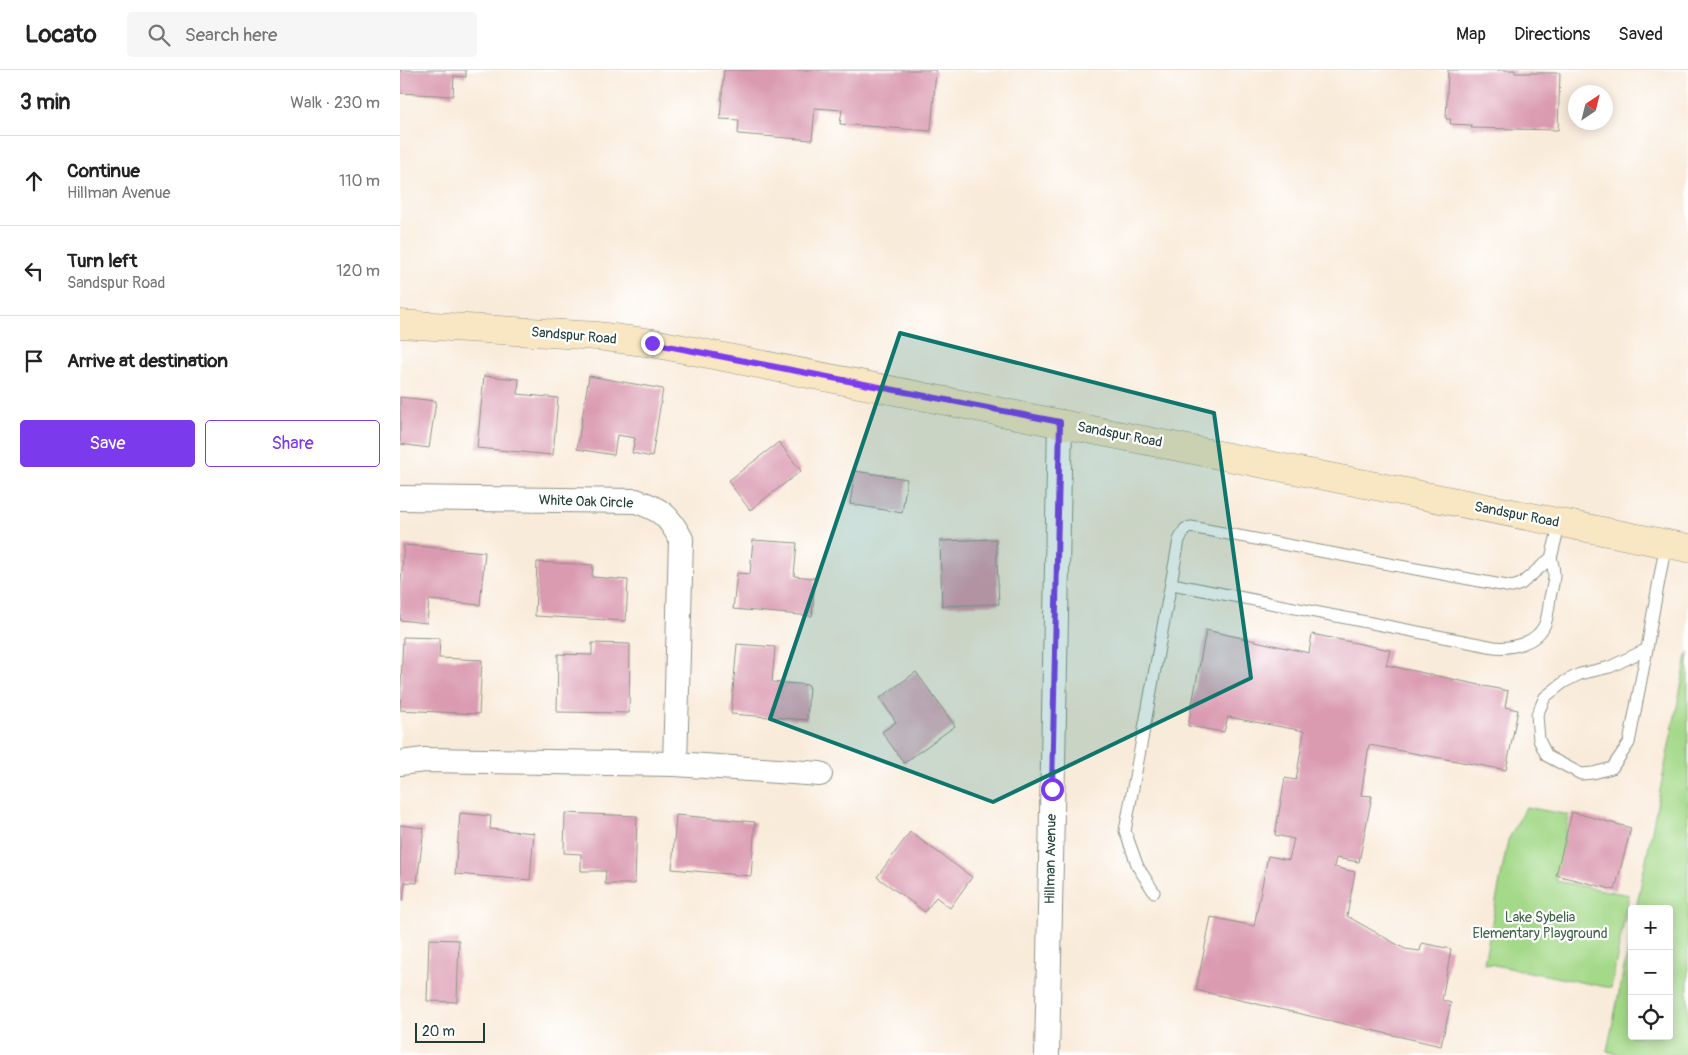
<!DOCTYPE html>
<meta charset="utf-8">
<style>
:root{--surface:#fff;--page:#f6f6f6;--text:#222;--muted:#767676;--line:#e0e0e0;--accent:#7c3aed}
body{margin:0;font-family:Pangolin,sans-serif;background:var(--page);color:var(--text)}
.controls{position:absolute;right:15px;bottom:15px;display:grid;overflow:hidden;border-radius:5px;box-shadow:0 2px 12px #0003}
.controls button{width:45px;height:45px;display:grid;place-items:center;padding:0;border:0;border-bottom:1px solid var(--line);background:var(--surface);color:var(--text);font:25px sans-serif}
.compass{position:absolute;left:1168px;top:15px;width:45px;height:45px;border-radius:50%;background:var(--surface);box-shadow:0 2px 12px #0003;rotate:35deg}
.scale{position:absolute;left:15px;bottom:12px;width:70px;box-sizing:border-box;padding-left:5px;border:2px solid #1f3d34;border-top:0;font-size:14px;line-height:18px;white-space:nowrap;color:#1f3d34;-webkit-text-stroke:4px #fff;paint-order:stroke}
.stop{position:absolute;width:15px;height:15px;margin:-11px;border:4px solid #7c3aed;border-radius:50%;background:#fff}
.stop.end{background:#7c3aed;border-color:#fff;box-shadow:0 1px 5px #0008}
.list{margin:0;padding:0;list-style:none}
h2{display:flex;justify-content:space-between;align-items:center;height:65px;margin:0;padding:0 20px;font-size:21px}
h2 small{font-size:16px;font-weight:400;color:var(--muted)}
.list li{display:grid;grid-template-columns:32px 1fr auto;gap:15px;align-items:center;box-sizing:border-box;height:90px;padding:0 20px;border-top:1px solid var(--line)}
.list b{display:block;font-size:19px;white-space:nowrap}
.list p{margin:0;font-size:16px;white-space:nowrap;color:var(--muted)}
.list em{font-size:16px;font-style:normal;color:var(--muted)}
.actions{display:flex;gap:10px;padding:15px 20px}
.actions a{flex:1;padding:11px 0;border:1px solid var(--accent);border-radius:5px;text-align:center;font-size:18px;color:var(--accent)}
.actions .main{background:var(--accent);color:#fff}
.icon{flex:none;width:28px;height:28px;fill:none;stroke:currentColor;stroke-width:2;stroke-linecap:round;stroke-linejoin:round}
.map{position:relative;flex:none;width:1288px;height:985px;overflow:hidden}
header{display:flex;align-items:center;gap:30px;box-sizing:border-box;height:70px;padding:0 25px;background:var(--surface);border-bottom:1px solid var(--line)}
header strong{font-size:24px}
nav{display:flex;gap:28px;margin-inline-start:auto;font-size:18px}
.search{width:350px;height:45px;background:var(--page);display:flex;align-items:center;gap:12px;box-sizing:border-box;padding:0 18px;border-radius:5px;color:var(--muted);font-size:19px}
main{display:flex}
aside{flex:1;background:var(--surface)}
.map>svg:first-child{display:block}
.green{fill:#a4d989;stroke:#628b5e}
.building{fill:#da9ab0}
.lines{fill:none;stroke-linecap:round;stroke-linejoin:round}
.lane-casing{stroke:#8c9487;stroke-width:13}
.street-casing{stroke:#8c9487;stroke-width:26}
.secondary-casing{stroke:#8c9487;stroke-width:29}
.lane{stroke:#fff;stroke-width:11}
.street{stroke:#fff;stroke-width:24}
.secondary{stroke:#f9e7c3;stroke-width:28}
.route{stroke:#7c3aed;stroke-width:6}
.marked{fill:#0f766e;fill-opacity:0.2;stroke:#0f766e;stroke-width:4;stroke-linejoin:round}
.labels{text-anchor:middle;stroke-width:4.5;stroke-linejoin:round;paint-order:stroke}
.street-label{font-size:14px;fill:#1f3d34;stroke:#fff}
.park-label{font-size:14px;fill:#406449;stroke:#fff}
</style>
<header>
<strong>Locato</strong>
<div class="search"><svg class="icon" aria-label="search" viewBox="0 0 24 24"><circle cx="10" cy="10" r="6"/><path d="M15 15l6 6"/></svg>Search here</div>
<nav><a>Map</a><a>Directions</a><a>Saved</a></nav>
</header>
<main>
<aside>
<h2>3 min<small>Walk · 230 m</small></h2>
<ul class="list">
<li><svg class="icon" aria-label="ahead" viewBox="0 0 24 24"><path d="M12 20V5M6 11l6-6 6 6"/></svg><div><b>Continue</b><p>Hillman Avenue</p></div><em>110 m</em></li>
<li><svg class="icon" aria-label="left" viewBox="0 0 24 24"><path d="M17 20v-9H6M10 6l-5 5 5 5"/></svg><div><b>Turn left</b><p>Sandspur Road</p></div><em>120 m</em></li>
<li><svg class="icon" aria-label="arrive" viewBox="0 0 24 24"><path d="M6 21V4h12l-3 4 3 4H6"/></svg><div><b>Arrive at destination</b></div></li>
</ul>
<div class="actions"><a class="main">Save</a><a>Share</a></div>
</aside>
<div class="map">
<svg width="1288" height="985" viewBox="0 0 1288 985">
<rect width="100%" height="100%" fill="#fff"/>
<filter id="ink" filterUnits="userSpaceOnUse"><feTurbulence type="fractalNoise" baseFrequency=".02" numOctaves="2"/><feDisplacementMap in="SourceGraphic" scale="10" xChannelSelector="R" yChannelSelector="G"/><feConvolveMatrix kernelMatrix="1 2 1 2 8 2 1 2 1" color-interpolation-filters="sRGB"/></filter>
<filter id="wash" filterUnits="userSpaceOnUse"><feTurbulence type="fractalNoise" baseFrequency=".0096" numOctaves="4" result="noise"/><feDisplacementMap in="SourceGraphic" scale="20" xChannelSelector="R" yChannelSelector="G"/><feGaussianBlur stdDeviation="1.12" result="paint"/><feColorMatrix in="noise" values="0 0 0 0 0 0 0 0 0 0 0 0 0 0 0 0 0 1.4 0 .05"/><feComposite in="paint" operator="in"/></filter>
<g filter="url(#wash)">
<rect width="100%" height="100%" fill="#f9ebda"/>
<g class="green">
<polygon points="1288,582 1288,985 1220,985 1207,981 1232,860 1232,966 1269,966 1269,839 1236,839"/>
<polygon points="1126,737 1169,745 1156,811 1229,825 1211,918 1084,893 1108,770"/>
</g>
<g id="blocks">
<g class="building">
<polygon points="0,0 66,0 66,7 54,6 53,26 0,23"/>
<polygon points="324,0 536,0 531,61 440,54 442,40 415,38 412,70 338,64 339,50 320,49"/>
<polygon points="1048,0 1115,0 1115,3 1160,3 1158,60 1071,58 1072,55 1050,54 1051,49 1046,49"/>
<polygon points="84,306 119,309 118,324 158,328 153,385 77,378"/>
<polygon points="189,306 263,319 252,387 232,383 235,368 217,365 214,385 177,379"/>
<polygon points="0,327 36,331 29,378 0,374"/>
<polygon points="379,372 401,401 350,440 328,411"/>
<polygon points="455,401 507,409 502,443 450,434"/>
<polygon points="596,469 599,534 542,536 540,471"/>
<polygon points="353,470 397,473 394,506 415,508 412,546 333,539 337,503 350,504"/>
<polygon points="4,475 85,482 80,535 29,530 27,553 0,550 0,523"/>
<polygon points="137,492 193,495 192,507 228,510 226,551 135,546"/>
<polygon points="806,560 909,583 912,564 990,580 986,595 1108,621 1105,637 1118,640 1106,700 969,675 961,725 972,726 959,792 936,788 934,797 955,802 947,846 1005,879 1020,881 1022,873 1051,879 1042,930 1051,933 1041,976 796,920 811,847 854,856 868,786 889,790 894,769 875,765 885,708 896,710 904,661 828,647 824,662 788,656"/>
<polygon points="3,567 40,568 39,588 82,590 79,644 0,640"/>
<polygon points="192,573 230,574 229,643 157,642 158,584 192,585"/>
<polygon points="337,574 375,577 372,612 409,615 407,650 331,644"/>
<polygon points="516,602 555,656 504,693 482,662 496,652 480,628"/>
<polygon points="1172,742 1231,758 1215,820 1156,805"/>
<polygon points="60,743 91,746 90,759 134,763 130,810 55,804"/>
<polygon points="165,743 237,746 235,814 205,814 206,801 181,801 181,784 164,783"/>
<polygon points="276,745 355,752 351,806 272,799"/>
<polygon points="0,755 24,758 17,813 5,812 3,830 0,830"/>
<polygon points="510,762 572,807 550,838 536,827 525,842 477,807"/>
<polygon points="29,869 59,870 57,932 27,931"/>
</g>
</g>
</g>
<g filter="url(#ink)">
<use href="#blocks" fill-opacity="0" stroke="#8c9487" stroke-width="1"/>
<g class="lines">
<defs>
<g id="lane">
<path d="M772,514L1094,577C1112,579 1137,573 1145,554C1148,546 1149,535 1150,527C1154,511 1156,504 1151,488"/>
<polyline points="1247,579 1210,597 1180,604 1164,612 1145,627 1137,645 1139,670 1147,686 1181,704 1193,703 1212,698 1229,673 1247,579 1251,554 1266,473"/>
<polyline points="754,822 738,797 725,761 779,470 785,459 791,457 1112,517 1121,514 1151,488 1160,453"/>
</g>
<g id="street">
<path d="M0,428L236,431C262,440 268,445 281,469L275,694"/>
<polyline points="0,693 24,690 275,694 420,704"/>
<polyline points="647,985 660,352"/>
</g>
<polyline id="secondary" points="0,254 197,266 253,273 1288,478"/>
</defs>
<use href="#lane" class="lane-casing"/>
<use href="#street" class="street-casing"/>
<use href="#secondary" class="secondary-casing"/>
<use href="#lane" class="lane"/>
<use href="#street" class="street"/>
<use href="#secondary" class="secondary"/>
</g>
</g>
<g class="lines" filter="url(#ink)">
<polyline class="route" points="252,273 660,352 652,719"/>
</g>
<path class="marked" d="M500,263L814,343L851,608L593,732L370,649Z"/>
<g class="labels">
<g class="street-label">
<text transform="translate(174 265) rotate(5)" y="5">Sandspur Road</text>
<text transform="translate(720 364) rotate(11)" y="5">Sandspur Road</text>
<text transform="translate(186 431) rotate(2)" y="5">White Oak Circle</text>
<text transform="translate(1117 444) rotate(11)" y="5">Sandspur Road</text>
<text transform="translate(650 789) rotate(-89)" y="5">Hillman Avenue</text>
</g>
<g class="park-label">
<text x="1140" y="852">Lake Sybelia<tspan x="1140" dy="16">Elementary Playground</tspan></text>
</g>
</g>
</svg>
<div class="controls">
<button>+</button>
<button>−</button>
<button><svg class="icon" aria-label="locate" viewBox="0 0 24 24"><circle cx="12" cy="12" r="6"/><path d="M12 2v4M12 18v4M2 12h4M18 12h4"/></svg></button>
</div>
<svg class="compass" viewBox="-18 -18 36 36"><path d="M0-13l5 13h-10z" fill="#e53935"/><path d="M0 13l5-13h-10z" fill="#767676"/></svg>
<div class="scale">20 m</div>
<div class="stop" style="left:652px;top:719px"></div>
<div class="stop end" style="left:252px;top:273px"></div>
</div>
</main>
